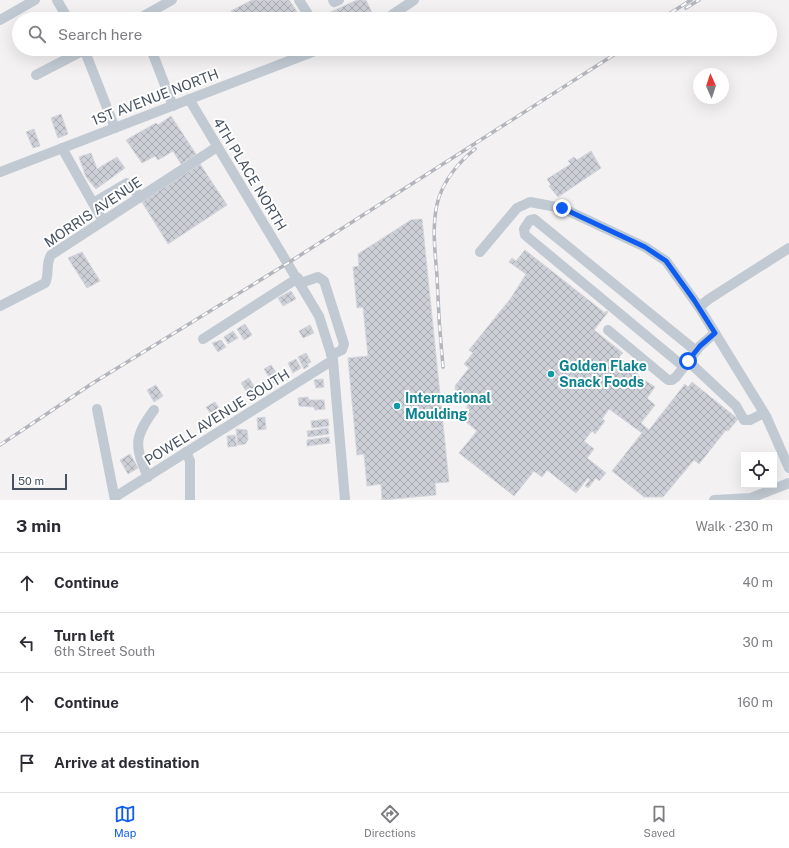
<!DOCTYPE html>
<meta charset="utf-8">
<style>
:root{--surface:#fff;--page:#f7f7f7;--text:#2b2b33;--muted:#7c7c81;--line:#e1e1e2;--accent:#0e5df0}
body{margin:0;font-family:"Public Sans",sans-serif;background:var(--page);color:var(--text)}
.controls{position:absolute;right:12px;bottom:12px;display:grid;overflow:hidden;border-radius:0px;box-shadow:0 4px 16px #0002}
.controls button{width:36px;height:36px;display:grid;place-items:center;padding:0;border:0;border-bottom:1px solid var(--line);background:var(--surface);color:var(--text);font:20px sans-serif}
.compass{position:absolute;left:693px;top:68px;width:36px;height:36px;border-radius:50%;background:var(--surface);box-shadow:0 4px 16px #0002;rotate:357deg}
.scale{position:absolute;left:12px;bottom:10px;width:55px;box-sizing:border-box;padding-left:4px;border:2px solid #475260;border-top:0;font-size:11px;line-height:14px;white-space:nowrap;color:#475260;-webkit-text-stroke:3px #fff;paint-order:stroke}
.stop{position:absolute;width:12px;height:12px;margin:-9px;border:3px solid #0e5df0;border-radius:50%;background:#fff}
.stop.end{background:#0e5df0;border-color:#fff;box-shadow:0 1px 4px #0008}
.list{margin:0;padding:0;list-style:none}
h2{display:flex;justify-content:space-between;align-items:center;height:52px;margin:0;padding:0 16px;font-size:17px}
h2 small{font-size:13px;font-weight:400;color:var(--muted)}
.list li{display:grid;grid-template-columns:26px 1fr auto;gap:12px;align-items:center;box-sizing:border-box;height:60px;padding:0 16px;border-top:1px solid var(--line)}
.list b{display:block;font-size:15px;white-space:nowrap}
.list p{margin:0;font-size:13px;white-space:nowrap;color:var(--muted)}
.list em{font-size:13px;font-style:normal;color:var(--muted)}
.icon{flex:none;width:22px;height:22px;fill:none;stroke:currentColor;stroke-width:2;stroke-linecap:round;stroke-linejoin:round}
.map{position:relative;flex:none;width:789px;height:500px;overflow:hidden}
.search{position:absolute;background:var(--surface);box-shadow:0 4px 16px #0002;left:12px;right:12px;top:12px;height:44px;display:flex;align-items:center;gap:10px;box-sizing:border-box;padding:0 14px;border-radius:22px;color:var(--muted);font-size:15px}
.sheet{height:292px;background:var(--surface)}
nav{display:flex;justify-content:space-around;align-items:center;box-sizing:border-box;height:56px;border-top:1px solid var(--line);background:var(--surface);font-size:11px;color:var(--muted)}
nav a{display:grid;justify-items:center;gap:2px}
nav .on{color:var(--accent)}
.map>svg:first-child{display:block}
.building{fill:url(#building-cross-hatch);stroke:#d5d6dd}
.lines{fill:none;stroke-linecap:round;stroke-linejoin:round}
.minor{stroke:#c1cad3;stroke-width:10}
.rail-casing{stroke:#b3b5bc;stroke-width:3.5}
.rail{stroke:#fff;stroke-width:2;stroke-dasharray:6;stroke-linecap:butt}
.route{stroke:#0e5df0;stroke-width:5}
.culture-dot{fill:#0f9aa8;stroke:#fff;stroke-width:1.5}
.labels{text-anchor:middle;stroke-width:4;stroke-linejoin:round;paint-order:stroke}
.street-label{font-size:14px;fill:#475260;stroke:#fff}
.culture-label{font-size:14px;font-weight:bold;fill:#0d838f;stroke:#fff;text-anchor:start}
</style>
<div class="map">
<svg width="789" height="500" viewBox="0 0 789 500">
<defs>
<pattern id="building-cross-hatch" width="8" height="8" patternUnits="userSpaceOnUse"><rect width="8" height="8" fill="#cdcfd6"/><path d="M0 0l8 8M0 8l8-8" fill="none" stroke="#a8abb1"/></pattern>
</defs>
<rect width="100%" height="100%" fill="#f3f1f1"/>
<g class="building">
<polygon points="252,0 289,0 302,19 235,19 231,11"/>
<polygon points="357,0 366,0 372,13 358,19 324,19 322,16"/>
<polygon points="61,114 68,134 58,138 51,118"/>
<polygon points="171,116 196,154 181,164 173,151 158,160 155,156 142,163 126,140 156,123 158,125"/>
<polygon points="34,129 40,146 33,148 26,132"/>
<polygon points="591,151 601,168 558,197 549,186 551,185 547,179 571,164 568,161 574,157 577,160"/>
<polygon points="91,153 97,169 117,157 125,168 96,189 86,177 79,157"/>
<polygon points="200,164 227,205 168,244 142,202"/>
<polygon points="422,219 449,482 435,483 436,495 382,500 381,484 367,486 364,454 357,455 348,358 368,356 363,307 357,308 353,267 359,266 358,254 411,220"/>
<polygon points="525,250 605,313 606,311 608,312 594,330 623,353 619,357 638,373 637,375 655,387 647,398 655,405 641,423 649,430 685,384 688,387 692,382 738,419 728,431 726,430 699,464 694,460 663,497 644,497 612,471 642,433 609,409 602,419 605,421 595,434 592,431 584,441 594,449 587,458 606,473 599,481 596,478 588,488 585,486 590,479 588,478 576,493 547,470 542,477 534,471 514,496 459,453 477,431 460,417 468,406 456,397 455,386 469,368 464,364 473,353 469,350 511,298 526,274 509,262 512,258 516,261"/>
<polygon points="82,252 100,281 87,288 68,258"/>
<polygon points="291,291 296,299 283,306 278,298"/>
<polygon points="245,324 252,335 244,340 237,329"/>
<polygon points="310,325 314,333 303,338 299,331"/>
<polygon points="233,331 238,338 228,344 224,337"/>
<polygon points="221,340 226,347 218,352 212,343"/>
<polygon points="306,353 311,362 307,364 309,366 304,369 298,357"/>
<polygon points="296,359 301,368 293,373 288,363"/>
<polygon points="271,365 281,380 273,384 264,369"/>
<polygon points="249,378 258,393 250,397 241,383"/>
<polygon points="323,379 324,387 316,388 314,380"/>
<polygon points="156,385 163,396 154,402 147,390"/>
<polygon points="308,397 309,400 324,400 325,409 315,410 314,407 299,406 298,398"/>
<polygon points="215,402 223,414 215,420 206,407"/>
<polygon points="265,417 266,429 258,430 257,418"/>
<polygon points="328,419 329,426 312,428 311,421"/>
<polygon points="328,428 329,434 308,437 307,431"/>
<polygon points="236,429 247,430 248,440 245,444 238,445"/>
<polygon points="235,435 237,446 228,447 227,436"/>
<polygon points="329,437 330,443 307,446 307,440"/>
<polygon points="130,454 138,468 128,474 120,460"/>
</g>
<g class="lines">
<g class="minor">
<polyline points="57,0 68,19"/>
<polyline points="299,0 311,19"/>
<polyline points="333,0 334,2 339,0"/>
<polyline points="138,19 172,0"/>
<polyline points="386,19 414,0"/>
<polyline points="0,20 35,0"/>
<polyline points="84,49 115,128"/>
<polyline points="151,49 173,106"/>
<polyline points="36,75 86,49"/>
<polyline points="189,99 319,316 333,360 345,500"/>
<polyline points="62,148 103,221"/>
<polyline points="0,172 320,49"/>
<polyline points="93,203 127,183 133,186 139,198"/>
<polyline points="480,252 517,208 530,202 562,208 645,247 666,261 699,307 766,416 789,468"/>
<polyline points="301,283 318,277 324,281 344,344 342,350 331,355"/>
<path d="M0,306L45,283C50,274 45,265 51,255L217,147"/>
<polyline points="699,307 709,299 789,248"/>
<polyline points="608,330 668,380 672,380 676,377 700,346 715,333"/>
<polyline points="203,339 298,278"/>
<polyline points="688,361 736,406 744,420 750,420 764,413"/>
<polyline points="684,367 525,235 524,229 530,220 534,219 696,351"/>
<polyline points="97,409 115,500"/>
<polyline points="186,452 190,461 190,500"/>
<path d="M148,477C134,446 134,437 154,410"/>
<polyline points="115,497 333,360"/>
<polyline points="714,500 751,498 789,483"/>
</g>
<defs>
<g id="rail">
<polyline points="686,8 699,0"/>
<polyline points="661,19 691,0"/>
<path d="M443,367C440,337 438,307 437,276C435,250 431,222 439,197C446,178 459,162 475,149"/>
<polyline points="0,445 93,383 288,263 623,49"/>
</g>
</defs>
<use href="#rail" class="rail-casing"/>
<use href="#rail" class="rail"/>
</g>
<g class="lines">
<polyline class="route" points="562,208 645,247 666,261 694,300 715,333 700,346 688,361"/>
</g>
<g class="culture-dot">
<circle cx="551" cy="374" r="4"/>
<circle cx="397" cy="406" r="4"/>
</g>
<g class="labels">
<g class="street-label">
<text transform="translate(155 97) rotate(-21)" y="5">1ST AVENUE NORTH</text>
<text transform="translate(250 174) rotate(59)" y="5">4TH PLACE NORTH</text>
<text transform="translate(93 212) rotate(-34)" y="5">MORRIS AVENUE</text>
<text transform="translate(217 417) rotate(-32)" y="5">POWELL AVENUE SOUTH</text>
</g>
<g class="culture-label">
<text x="559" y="371">Golden Flake<tspan x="559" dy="16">Snack Foods</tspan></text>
<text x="405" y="403">International<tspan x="405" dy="16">Moulding</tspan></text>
</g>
</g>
</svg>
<div class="controls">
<button><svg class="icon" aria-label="locate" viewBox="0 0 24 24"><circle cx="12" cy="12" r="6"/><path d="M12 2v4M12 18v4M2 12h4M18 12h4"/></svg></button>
</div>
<svg class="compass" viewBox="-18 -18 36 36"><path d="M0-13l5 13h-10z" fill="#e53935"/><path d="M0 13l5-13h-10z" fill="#7c7c81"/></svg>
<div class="scale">50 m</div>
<div class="stop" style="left:688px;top:361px"></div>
<div class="stop end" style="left:562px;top:208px"></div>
<div class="search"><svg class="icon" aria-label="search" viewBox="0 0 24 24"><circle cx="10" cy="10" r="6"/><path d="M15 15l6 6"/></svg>Search here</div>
</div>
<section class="sheet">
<h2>3 min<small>Walk · 230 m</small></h2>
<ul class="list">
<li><svg class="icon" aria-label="ahead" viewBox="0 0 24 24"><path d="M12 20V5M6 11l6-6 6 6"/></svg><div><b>Continue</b></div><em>40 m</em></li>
<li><svg class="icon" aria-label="left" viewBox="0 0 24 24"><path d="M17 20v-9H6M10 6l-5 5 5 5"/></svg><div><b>Turn left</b><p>6th Street South</p></div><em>30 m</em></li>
<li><svg class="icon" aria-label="ahead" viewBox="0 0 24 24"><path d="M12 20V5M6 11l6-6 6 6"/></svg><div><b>Continue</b></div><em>160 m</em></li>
<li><svg class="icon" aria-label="arrive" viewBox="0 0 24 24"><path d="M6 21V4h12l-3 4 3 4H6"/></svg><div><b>Arrive at destination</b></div></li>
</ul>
</section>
<nav>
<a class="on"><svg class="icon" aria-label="map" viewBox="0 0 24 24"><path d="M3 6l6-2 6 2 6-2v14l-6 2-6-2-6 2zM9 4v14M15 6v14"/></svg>Map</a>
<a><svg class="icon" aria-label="directions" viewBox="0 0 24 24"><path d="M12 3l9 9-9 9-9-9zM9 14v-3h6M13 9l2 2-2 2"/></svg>Directions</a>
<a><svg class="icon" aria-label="saved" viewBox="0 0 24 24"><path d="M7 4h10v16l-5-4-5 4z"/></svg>Saved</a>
</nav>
